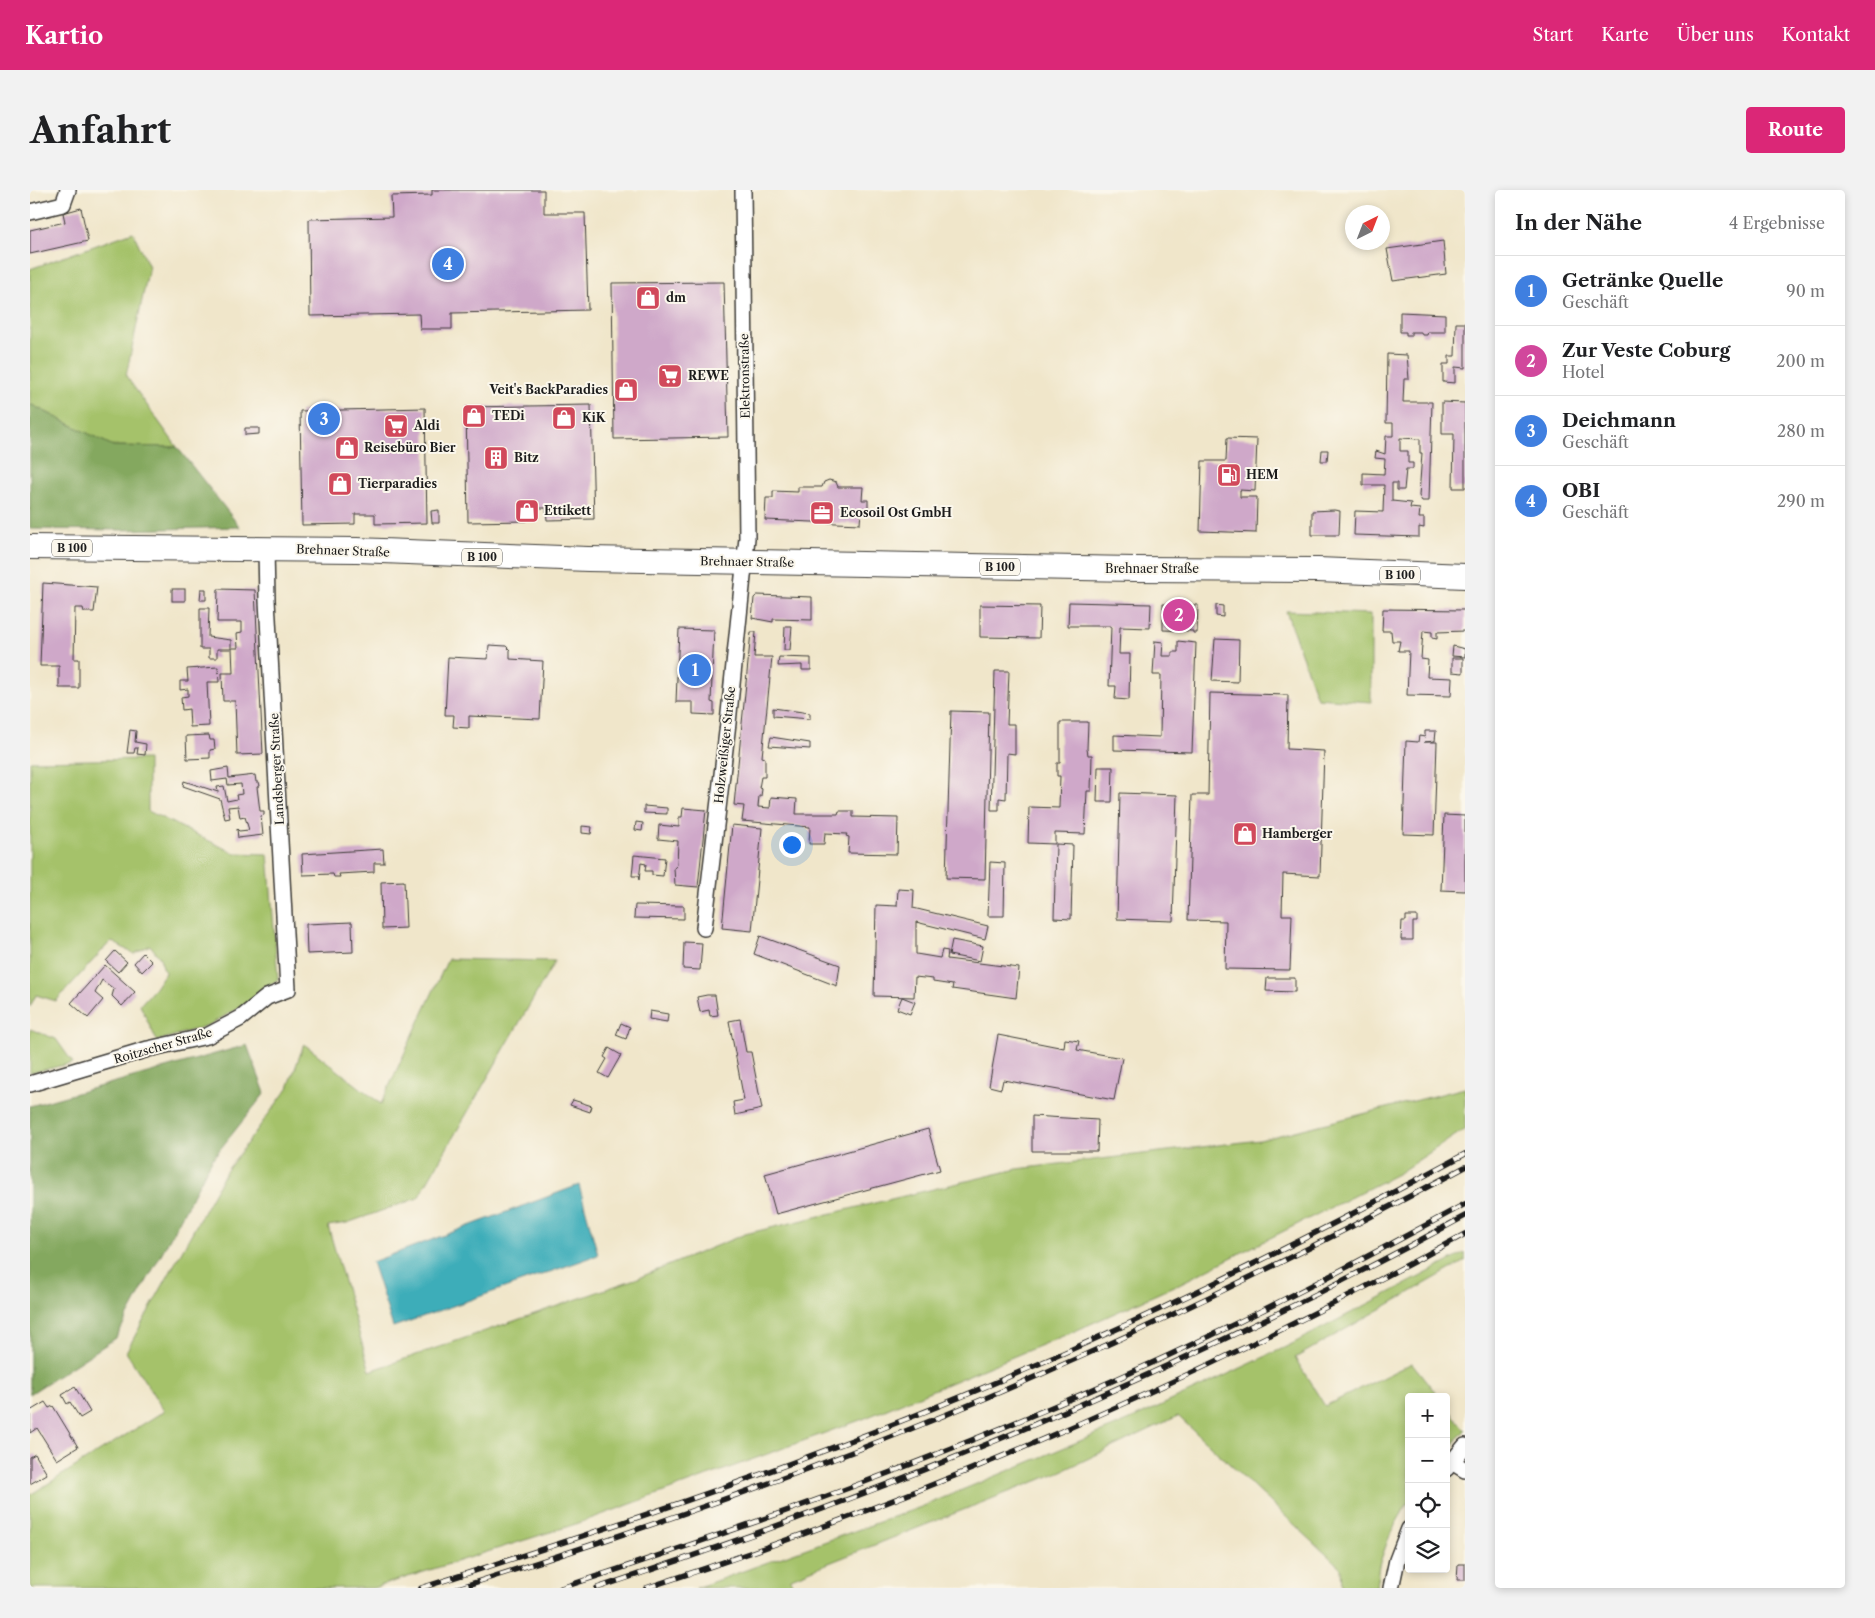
<!DOCTYPE html>
<html lang="de">
<meta charset="utf-8">
<style>
:root{--surface:#fff;--page:#f2f2f2;--text:#202124;--muted:#757577;--line:#e0e0e0;--accent:#db2777}
body{margin:0;font-family:"Libre Caslon Text",serif;background:var(--page);color:var(--text)}
.controls{position:absolute;right:15px;bottom:15px;display:grid;overflow:hidden;border-radius:5px;box-shadow:0 2px 8px #0003}
.controls button{width:45px;height:45px;display:grid;place-items:center;padding:0;border:0;border-bottom:1px solid var(--line);background:var(--surface);color:var(--text);font:25px sans-serif}
.compass{position:absolute;left:1315px;top:15px;width:45px;height:45px;border-radius:50%;background:var(--surface);box-shadow:0 2px 8px #0003;rotate:42deg}
.you{position:absolute;left:761px;top:654px;width:18px;height:18px;margin:-12px;border:4px solid #fff;border-radius:50%;background:#1a73e8;box-shadow:0 0 0 8px #1a73e833}
.badge{display:grid;place-items:center;width:32px;height:32px;border-radius:50%;background:var(--accent);color:#fff;font-size:16px;font-weight:700}
.pin{position:absolute;translate:-50% -50%;border:2px solid #fff;box-shadow:0 1px 5px #0006}
.list{margin:0;padding:0;list-style:none}
h2{display:flex;justify-content:space-between;align-items:center;height:65px;margin:0;padding:0 20px;font-size:21px}
h2 small{font-size:16px;font-weight:400;color:var(--muted)}
.list li{display:grid;grid-template-columns:32px 1fr auto;gap:15px;align-items:center;box-sizing:border-box;height:70px;padding:0 20px;border-top:1px solid var(--line)}
.list b{display:block;font-size:19px;white-space:nowrap}
.list p{margin:0;font-size:16px;white-space:nowrap;color:var(--muted)}
.list em{font-size:16px;font-style:normal;color:var(--muted)}
.icon{flex:none;width:28px;height:28px;fill:none;stroke:currentColor;stroke-width:2;stroke-linecap:round;stroke-linejoin:round}
.map{position:relative;flex:none;width:1435px;height:1398px;overflow:hidden;border-radius:5px}
header{display:flex;align-items:center;gap:30px;box-sizing:border-box;height:70px;padding:0 25px;background:var(--accent);color:#fff}
header strong{font-size:24px}
nav{display:flex;gap:28px;margin-inline-start:auto;font-size:18px}
.intro{display:flex;align-items:center;justify-content:space-between;box-sizing:border-box;height:120px;padding:0 30px}
h1{margin:0;font-size:35px}
.button{padding:12px 22px;border-radius:5px;background:var(--accent);color:#fff;font-size:18px;font-weight:700}
main{display:flex;gap:30px;padding:0 30px}
aside{flex:1;background:var(--surface);border-radius:5px;box-shadow:0 2px 8px #0003}
.map>svg:first-child{display:block}
.green{fill:#a5c26a;stroke:#606f43}
.forest{fill:#84a85e;stroke:#50623d}
.water{fill:#3dadb9;stroke:#2c646a}
.building{fill:#cfa8c9}
.lines{fill:none;stroke-linecap:round;stroke-linejoin:round}
.street-casing{stroke:#3c3a36;stroke-width:18}
.primary-casing{stroke:#3c3a36;stroke-width:26}
.street{stroke:#fff;stroke-width:15}
.primary{stroke:#fff;stroke-width:24}
.rail-casing{stroke:#1c1c1c;stroke-width:5.5}
.rail{stroke:#fbf7ec;stroke-width:4;stroke-dasharray:11;stroke-linecap:butt}
.labels{text-anchor:middle;stroke-width:4;stroke-linejoin:round;paint-order:stroke}
.shield{fill:#fbf7ec;stroke:#5f5e5a;stroke-width:1}
.shield-label{font-size:11px;font-weight:bold;fill:#1c1c1c}
.poi-label{font-size:12px;font-weight:bold;fill:#1c1c1c;stroke:#fbf7ec;text-anchor:start}
.street-label{font-size:12px;fill:#1c1c1c;stroke:#fbf7ec}
</style>
<header>
<strong>Kartio</strong>
<nav><a>Start</a><a>Karte</a><a>Über uns</a><a>Kontakt</a></nav>
</header>
<div class="intro"><h1>Anfahrt</h1><a class="button">Route</a></div>
<main>
<div class="map">
<svg width="1435" height="1398" viewBox="0 0 1435 1398">
<rect width="100%" height="100%" fill="#fbf7ec"/>
<filter id="ink" filterUnits="userSpaceOnUse"><feTurbulence type="fractalNoise" baseFrequency=".02" numOctaves="2"/><feDisplacementMap in="SourceGraphic" scale="10" xChannelSelector="R" yChannelSelector="G"/><feConvolveMatrix kernelMatrix="1 2 1 2 8 2 1 2 1" color-interpolation-filters="sRGB"/></filter>
<filter id="wash" filterUnits="userSpaceOnUse"><feTurbulence type="fractalNoise" baseFrequency=".0096" numOctaves="4" result="noise"/><feDisplacementMap in="SourceGraphic" scale="20" xChannelSelector="R" yChannelSelector="G"/><feGaussianBlur stdDeviation="1.12" result="paint"/><feColorMatrix in="noise" values="0 0 0 0 0 0 0 0 0 0 0 0 0 0 0 0 0 1.4 0 .05"/><feComposite in="paint" operator="in"/></filter>
<g filter="url(#wash)">
<rect width="100%" height="100%" fill="#f0e6ca"/>
<g class="green">
<polygon points="103,42 119,77 96,186 147,257 83,256 0,214 0,79"/>
<polygon points="1256,421 1341,424 1341,512 1287,508"/>
<polygon points="118,569 118,621 204,663 238,664 248,789 216,814 179,835 127,851 110,815 125,798 135,783 130,768 120,755 104,764 81,751 26,811 6,805 0,817 0,571"/>
<polygon points="418,769 525,771 388,1008 317,1033 298,1036 340,1181 608,1088 715,1044 987,979 1230,950 1435,898 1435,939 1369,983 1149,1094 1045,1141 833,1229 549,1333 343,1398 0,1398 0,1305 134,1221 96,1162 195,983 258,898 274,854 351,914"/>
<polygon points="0,839 26,849 43,873 0,883"/>
<polygon points="1435,1063 1435,1071 1265,1168 1295,1216 1382,1173 1409,1207 1379,1207 1379,1311 1361,1342 1349,1375 1346,1398 1312,1398 1311,1378 1148,1226 1032,1281 761,1388 762,1398 666,1398 891,1317 1098,1231 1260,1155"/>
<polygon points="1416,1216 1435,1240 1416,1262"/>
</g>
<g class="forest">
<polygon points="0,214 83,256 147,257 210,337 91,340 0,339"/>
<polygon points="217,855 235,903 183,968 86,1148 0,1204 0,916"/>
</g>
<polygon class="water" points="549,995 568,1065 363,1137 342,1072"/>
<g id="blocks">
<g class="building">
<polygon points="402,0 514,0 514,23 555,23 558,120 422,123 422,139 390,139 389,124 280,126 279,29 362,27 361,6 402,5"/>
<polygon points="51,18 58,51 0,64 0,40 35,32 33,23"/>
<polygon points="1413,51 1416,84 1363,91 1357,59"/>
<polygon points="694,92 698,247 584,249 582,93"/>
<polygon points="1370,122 1415,124 1415,142 1398,142 1397,145 1392,145 1391,142 1381,142 1381,145 1376,145 1376,142 1370,142"/>
<polygon points="1426,133 1435,133 1435,178 1425,177 1425,193 1413,192 1413,174 1419,174 1419,166 1425,166"/>
<polygon points="1357,164 1377,165 1379,189 1374,189 1373,212 1402,212 1399,311 1392,311 1389,306 1392,263 1390,263 1390,249 1370,248 1370,261 1378,261 1378,273 1383,273 1383,279 1376,279 1374,300 1367,300 1367,293 1362,293 1362,311 1381,313 1380,318 1390,319 1389,328 1394,328 1394,338 1389,337 1389,347 1324,345 1325,321 1353,322 1354,295 1333,295 1333,283 1354,284 1355,269 1345,268 1346,261 1355,264 1356,246 1363,246 1363,233 1356,233"/>
<polygon points="1412,212 1435,213 1435,298 1423,298 1424,244 1412,244"/>
<polygon points="561,215 564,329 517,330 516,318 497,318 497,331 438,332 436,217"/>
<polygon points="395,218 397,333 345,334 345,324 325,324 325,334 272,335 270,221"/>
<polygon points="215,238 229,238 229,244 215,245"/>
<polygon points="1197,248 1227,249 1225,301 1210,300 1210,307 1227,307 1226,343 1170,341 1172,271 1196,271"/>
<polygon points="1292,260 1298,260 1297,271 1291,271"/>
<polygon points="799,290 806,292 808,297 833,297 832,310 838,310 838,321 831,321 830,334 735,330 736,308 743,308 743,301 768,302 768,297 792,297 794,292"/>
<polygon points="409,320 409,333 402,333 401,321"/>
<polygon points="1304,320 1310,321 1309,345 1282,345 1282,321"/>
<polygon points="13,393 67,397 64,422 54,422 53,418 45,418 44,469 49,469 49,498 29,498 29,476 10,476"/>
<rect x="142" y="399" width="13" height="12"/>
<polygon points="171,399 176,399 176,410 170,410"/>
<polygon points="188,399 225,400 233,564 207,565 205,511 193,511 192,483 203,483 202,458 208,458 207,443 212,442 212,432 187,432"/>
<polygon points="727,405 782,407 782,430 743,429 743,432 722,428 724,408"/>
<polygon points="1039,412 1121,414 1120,438 1090,437 1089,464 1100,464 1099,510 1085,509 1086,496 1079,496 1081,436 1038,436"/>
<polygon points="1133,414 1168,415 1167,443 1163,443 1163,441 1133,440"/>
<polygon points="950,415 1010,416 1009,448 950,447"/>
<polygon points="1186,415 1193,416 1193,427 1186,426"/>
<polygon points="170,418 179,418 178,447 201,450 201,459 187,459 187,468 179,468 179,459 170,459"/>
<polygon points="1353,419 1435,420 1435,441 1407,442 1407,449 1402,448 1402,442 1393,441 1391,469 1398,470 1397,487 1422,488 1421,506 1377,505 1379,461 1368,461 1370,451 1362,451 1361,441 1352,441"/>
<polygon points="755,436 762,436 760,460 754,460"/>
<polygon points="649,439 684,440 681,512 684,513 684,525 663,524 663,512 646,512"/>
<polygon points="721,442 726,442 724,467 742,467 732,567 735,568 735,587 731,587 729,598 732,599 731,606 729,606 728,617 740,618 741,607 767,609 766,624 808,624 809,621 823,621 823,627 868,628 867,664 818,663 819,647 816,646 817,644 795,643 794,654 779,654 780,637 712,631 714,616 704,615"/>
<polygon points="1185,449 1209,450 1208,492 1182,491"/>
<polygon points="1125,451 1133,452 1132,466 1142,466 1142,462 1148,462 1148,451 1166,453 1162,562 1084,560 1084,545 1130,547 1131,485 1123,485"/>
<polygon points="459,455 476,456 480,460 480,469 513,471 510,529 439,526 439,538 423,537 424,525 415,525 418,467 458,469"/>
<polygon points="1423,456 1435,459 1435,467 1422,466"/>
<polygon points="749,467 781,468 781,480 772,480 772,475 748,476"/>
<polygon points="1422,468 1433,468 1433,483 1422,482"/>
<polygon points="188,477 189,492 177,492 179,536 160,537 159,519 152,520 151,507 158,506 158,499 150,500 150,491 158,491 157,479"/>
<polygon points="965,481 979,481 977,534 985,534 985,564 977,563 976,609 969,608 969,620 961,620"/>
<polygon points="1180,503 1258,505 1257,559 1294,561 1290,686 1253,684 1252,725 1262,725 1260,780 1195,779 1196,731 1158,730 1162,605 1178,605"/>
<polygon points="743,518 780,523 780,529 743,526"/>
<polygon points="921,521 959,522 955,689 916,688"/>
<polygon points="1030,532 1058,532 1057,559 1058,565 1062,565 1061,601 1057,601 1055,644 1025,643 1025,654 998,653 999,617 1029,618 1030,586 1027,586 1027,573 1030,573"/>
<polygon points="100,540 106,541 105,552 116,554 115,565 107,564 108,558 105,558 104,563 97,563"/>
<polygon points="1395,541 1406,541 1405,551 1394,552 1407,552 1404,645 1373,644 1376,551 1388,552 1389,546 1395,547"/>
<polygon points="179,545 180,550 184,550 185,559 180,560 180,568 157,569 156,546"/>
<polygon points="741,547 780,553 780,559 739,556"/>
<polygon points="1068,577 1083,577 1082,612 1067,612"/>
<polygon points="198,578 199,588 225,585 226,592 229,592 230,596 227,597 230,621 234,621 234,625 231,626 233,645 208,648 207,639 209,641 219,640 215,627 210,628 208,616 198,617 200,628 195,629 190,609 153,596 154,591 188,602 187,597 194,596 197,611 207,609 206,605 212,604 211,594 198,595 197,589 182,591 181,581"/>
<polygon points="1090,603 1147,605 1143,731 1087,729"/>
<polygon points="614,616 637,618 637,624 614,623"/>
<polygon points="653,618 676,620 668,697 645,695 644,678 647,675 648,651 628,649 629,635 649,637 649,627 652,627"/>
<polygon points="1414,625 1435,626 1435,701 1411,700"/>
<polygon points="606,632 613,633 612,641 605,640"/>
<polygon points="702,635 732,638 722,741 692,738"/>
<polygon points="552,636 562,637 561,644 552,643"/>
<polygon points="1026,654 1043,655 1041,729 1024,728"/>
<polygon points="353,659 354,673 344,673 344,682 309,684 310,687 304,687 303,684 273,685 272,664"/>
<polygon points="604,665 635,668 633,686 622,685 622,681 615,681 616,674 611,673 609,690 608,686 602,686"/>
<polygon points="960,672 975,673 974,726 958,726"/>
<polygon points="374,691 376,738 352,739 351,692"/>
<polygon points="868,699 884,700 883,718 958,736 955,749 886,732 886,764 910,768 912,760 918,761 917,769 989,778 986,808 922,799 923,795 903,792 903,789 885,787 884,807 844,806 846,715 867,716"/>
<polygon points="605,715 654,716 654,729 604,728"/>
<polygon points="1376,726 1387,726 1387,732 1383,732 1383,750 1371,750 1372,731 1376,731"/>
<polygon points="322,732 323,762 277,764 276,734"/>
<polygon points="730,746 810,775 807,796 724,764"/>
<polygon points="922,750 953,756 950,771 919,765"/>
<polygon points="654,752 672,753 670,780 653,779"/>
<polygon points="85,761 97,772 88,782 76,771"/>
<polygon points="113,763 122,772 112,782 104,773"/>
<polygon points="75,775 105,802 92,816 82,806 84,799 72,790 65,803 73,810 58,828 41,813"/>
<polygon points="1237,788 1265,788 1265,802 1236,801"/>
<polygon points="677,805 685,805 688,825 680,826 679,820 670,822 667,807"/>
<polygon points="872,807 885,812 880,824 867,819"/>
<polygon points="620,821 638,824 637,832 619,829"/>
<polygon points="710,829 716,862 721,862 732,919 705,925 703,912 714,910 699,831"/>
<polygon points="591,833 600,837 596,849 586,845"/>
<polygon points="968,845 1034,858 1035,849 1049,851 1047,860 1092,868 1084,910 973,890 971,899 959,896"/>
<polygon points="579,858 591,865 578,888 569,883 577,869 574,867"/>
<polygon points="543,910 562,916 560,922 540,915"/>
<polygon points="1002,926 1068,930 1067,961 1002,961"/>
<polygon points="898,939 910,980 746,1024 735,984"/>
<polygon points="45,1197 60,1222 50,1228 40,1212 37,1214 32,1205"/>
<polygon points="15,1212 19,1218 23,1216 48,1257 27,1270 7,1238 0,1243 0,1221"/>
<polygon points="5,1264 17,1284 0,1294 0,1267"/>
<polygon points="1428,1374 1435,1374 1435,1390 1427,1390"/>
</g>
</g>
</g>
<g filter="url(#ink)">
<use href="#blocks" fill-opacity="0" stroke="#3c3a36" stroke-width="1"/>
<g class="lines">
<defs>
<g id="street">
<polyline points="0,22 33,14 38,0"/>
<polyline points="674,738 698,533 717,348 713,0"/>
<polyline points="0,894 118,859 177,846 211,828 237,807 258,799 237,410 236,358"/>
<polyline points="1422,1272 1435,1280"/>
<polyline points="1416,1279 1435,1256"/>
<polyline points="1361,1398 1367,1370 1379,1339"/>
</g>
<polyline id="primary" points="0,357 327,360 558,369 1104,379 1288,380 1435,386"/>
</defs>
<use href="#street" class="street-casing"/>
<use href="#primary" class="primary-casing"/>
<use href="#street" class="street"/>
<use href="#primary" class="primary"/>
<defs>
<g id="rail">
<path d="M391,1398C617,1327 842,1250 1058,1152C1186,1095 1311,1031 1435,964"/>
<path d="M428,1398C592,1346 755,1291 915,1225C1093,1152 1265,1068 1435,977"/>
<path d="M531,1398C752,1326 970,1246 1180,1146C1267,1104 1351,1060 1435,1014"/>
<path d="M567,1398C867,1300 1158,1178 1435,1026"/>
<path d="M616,1398C900,1306 1174,1187 1435,1044"/>
</g>
</defs>
<use href="#rail" class="rail-casing"/>
<use href="#rail" class="rail"/>
</g>
</g>
<defs>
<symbol id="shop-square" viewBox="-11 -11 22 22"><rect x="-9" y="-9" width="18" height="18" rx="4" fill="#d1495b" stroke="#fbf7ec"/><path d="M-5-2.5h2.3a2.7 3.5 0 0 1 5.4 0H5L5.5 6h-11ZM-1.5-2.5h3a1.5 2.3 0 0 0-3 0Z" fill="#fff"/></symbol>
<symbol id="supermarket-square" viewBox="-11 -11 22 22"><rect x="-9" y="-9" width="18" height="18" rx="4" fill="#d1495b" stroke="#fbf7ec"/><path d="M-6-5.5h2.5l.6 2H6L4.5 2H-2.5L-4.4-4H-6ZM-1.5 3.2a1.3 1.3 0 1 0 .1 0ZM3 3.2a1.3 1.3 0 1 0 .1 0Z" fill="#fff"/></symbol>
<symbol id="building-square" viewBox="-11 -11 22 22"><rect x="-9" y="-9" width="18" height="18" rx="4" fill="#d1495b" stroke="#fbf7ec"/><path d="M-4-6H4V6H1V3H-1V6H-4ZM-2.5-4.3h1.7v1.8h-1.7ZM.8-4.3h1.7v1.8H.8ZM-2.5-1h1.7V.8h-1.7ZM.8-1h1.7V.8H.8Z" fill="#fff"/></symbol>
<symbol id="fuel-square" viewBox="-11 -11 22 22"><rect x="-9" y="-9" width="18" height="18" rx="4" fill="#d1495b" stroke="#fbf7ec"/><path d="M-5.5-6h7V0h2V4h1.3V-2.5L3-4.5l.8-.8L6-3V5H2.5V1h-1V6h-7ZM-4.2-4.7v3.2H.2V-4.7Z" fill="#fff"/></symbol>
<symbol id="office-square" viewBox="-11 -11 22 22"><rect x="-9" y="-9" width="18" height="18" rx="4" fill="#d1495b" stroke="#fbf7ec"/><path d="M-6-3h4V-5.5h4V-3h4V5H-6ZM-1-4.5V-3h2v-1.5ZM-6 0V1H6V0Z" fill="#fff"/></symbol>
</defs>
<g fill-rule="evenodd">
<use href="#shop-square" x="604" y="94" width="28" height="28"/>
<use href="#supermarket-square" x="626" y="172" width="28" height="28"/>
<use href="#shop-square" x="582" y="186" width="28" height="28"/>
<use href="#shop-square" x="430" y="212" width="28" height="28"/>
<use href="#shop-square" x="520" y="214" width="28" height="28"/>
<use href="#supermarket-square" x="352" y="222" width="28" height="28"/>
<use href="#shop-square" x="303" y="244" width="28" height="28"/>
<use href="#building-square" x="452" y="254" width="28" height="28"/>
<use href="#fuel-square" x="1185" y="271" width="28" height="28"/>
<use href="#shop-square" x="296" y="280" width="28" height="28"/>
<use href="#shop-square" x="483" y="307" width="28" height="28"/>
<use href="#office-square" x="778" y="309" width="28" height="28"/>
<use href="#shop-square" x="1201" y="630" width="28" height="28"/>
</g>
<g class="labels">
<g class="shield">
<rect x="22" y="349.5" width="40" height="17" rx="4"/>
<rect x="432" y="358.5" width="40" height="17" rx="4"/>
<rect x="950" y="368.5" width="40" height="17" rx="4"/>
<rect x="1350" y="376.5" width="40" height="17" rx="4"/>
</g>
<g class="shield-label">
<text x="42" y="362">B 100</text>
<text x="452" y="371">B 100</text>
<text x="970" y="381">B 100</text>
<text x="1370" y="389">B 100</text>
</g>
<g class="poi-label">
<text x="636" y="112">dm</text>
<text x="658" y="190">REWE</text>
<text x="578" y="204" text-anchor="end">Veit's BackParadies</text>
<text x="462" y="230">TEDi</text>
<text x="552" y="232">KiK</text>
<text x="384" y="240">Aldi</text>
<text x="334" y="262">Reisebüro Bier</text>
<text x="484" y="272">Bitz</text>
<text x="1216" y="289">HEM</text>
<text x="328" y="298">Tierparadies</text>
<text x="514" y="325">Ettikett</text>
<text x="810" y="327">Ecosoil Ost GmbH</text>
<text x="1232" y="648">Hamberger</text>
</g>
<g class="street-label">
<text transform="translate(715 186) rotate(-91)" y="4">Elektronstraße</text>
<text transform="translate(313 361) rotate(2)" y="4">Brehnaer Straße</text>
<text transform="translate(717 372) rotate(1)" y="4">Brehnaer Straße</text>
<text x="1122" y="383">Brehnaer Straße</text>
<text transform="translate(695 555) rotate(-84)" y="4">Holzweißiger Straße</text>
<text transform="translate(247 579) rotate(-93)" y="4">Landsberger Straße</text>
<text transform="translate(133 856) rotate(-16)" y="4">Roitzscher Straße</text>
</g>
</g>
</svg>
<div class="controls">
<button>+</button>
<button>−</button>
<button><svg class="icon" aria-label="locate" viewBox="0 0 24 24"><circle cx="12" cy="12" r="6"/><path d="M12 2v4M12 18v4M2 12h4M18 12h4"/></svg></button>
<button><svg class="icon" aria-label="layers" viewBox="0 0 24 24"><path d="M12 4l9 5-9 5-9-5zM3 14l9 5 9-5"/></svg></button>
</div>
<svg class="compass" viewBox="-18 -18 36 36"><path d="M0-13l5 13h-10z" fill="#e53935"/><path d="M0 13l5-13h-10z" fill="#757577"/></svg>
<div class="you"></div>
<div class="pin badge" style="left:665px;top:480px;background:#3f7fe0">1</div>
<div class="pin badge" style="left:1149px;top:425px;background:#d1479c">2</div>
<div class="pin badge" style="left:294px;top:229px;background:#3f7fe0">3</div>
<div class="pin badge" style="left:418px;top:74px;background:#3f7fe0">4</div>
</div>
<aside>
<h2>In der Nähe<small>4 Ergebnisse</small></h2>
<ul class="list">
<li><span class="badge" style="background:#3f7fe0">1</span><div><b>Getränke Quelle</b><p>Geschäft</p></div><em>90 m</em></li>
<li><span class="badge" style="background:#d1479c">2</span><div><b>Zur Veste Coburg</b><p>Hotel</p></div><em>200 m</em></li>
<li><span class="badge" style="background:#3f7fe0">3</span><div><b>Deichmann</b><p>Geschäft</p></div><em>280 m</em></li>
<li><span class="badge" style="background:#3f7fe0">4</span><div><b>OBI</b><p>Geschäft</p></div><em>290 m</em></li>
</ul>
</aside>
</main>
